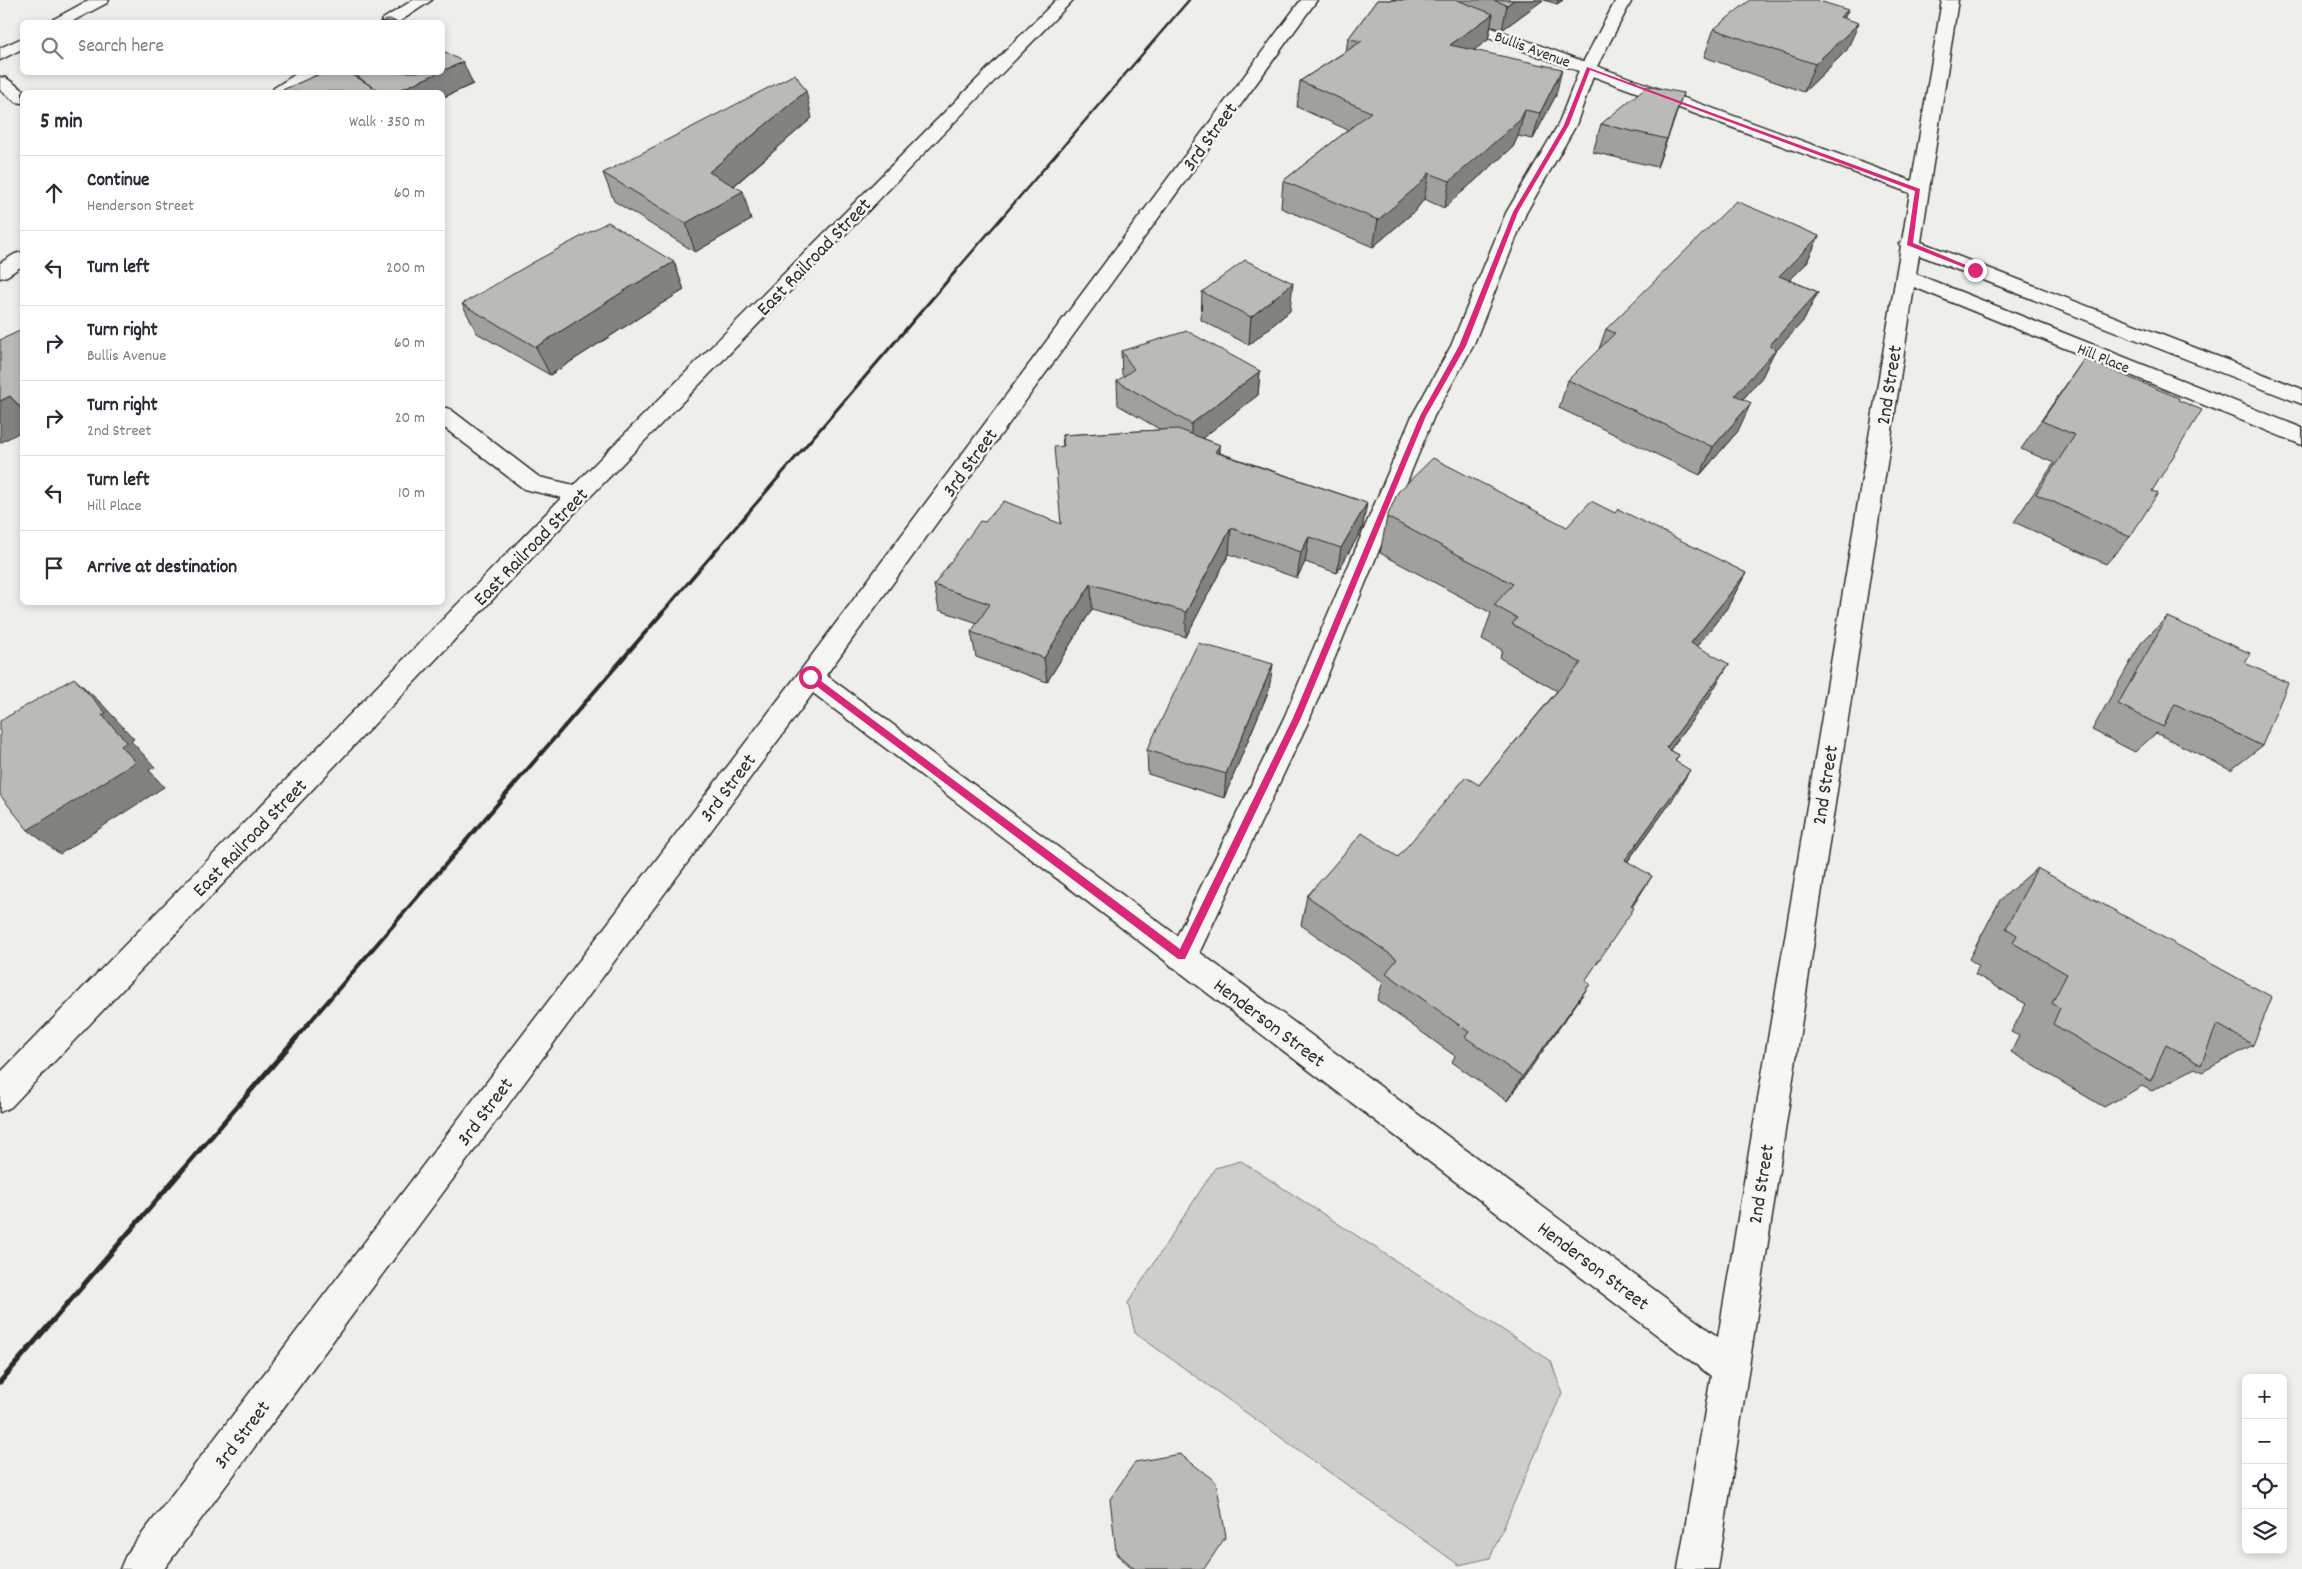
<!DOCTYPE html>
<meta charset="utf-8">
<style>
:root{--surface:#fff;--page:#f7f7f7;--text:#2b2b33;--muted:#7c7c81;--line:#e1e1e2}
body{margin:0;font-family:Dekko,sans-serif;background:var(--page);color:var(--text)}
.controls{position:absolute;right:15px;bottom:15px;display:grid;overflow:hidden;border-radius:8px;box-shadow:0 2px 8px #0003}
.controls button{width:45px;height:45px;display:grid;place-items:center;padding:0;border:0;border-bottom:1px solid var(--line);background:var(--surface);color:var(--text);font:25px sans-serif}
.stop{position:absolute;width:15px;height:15px;margin:-11px;border:4px solid #db2777;border-radius:50%;background:#fff}
.stop.end{background:#db2777;border-color:#fff;box-shadow:0 1px 5px #0008}
.list{margin:0;padding:0;list-style:none}
h2{display:flex;justify-content:space-between;align-items:center;height:65px;margin:0;padding:0 20px;font-size:21px}
h2 small{font-size:16px;font-weight:400;color:var(--muted)}
.list li{display:grid;grid-template-columns:32px 1fr auto;gap:15px;align-items:center;box-sizing:border-box;height:75px;padding:0 20px;border-top:1px solid var(--line)}
.list b{display:block;font-size:19px;white-space:nowrap}
.list p{margin:0;font-size:16px;white-space:nowrap;color:var(--muted)}
.list em{font-size:16px;font-style:normal;color:var(--muted)}
.icon{flex:none;width:28px;height:28px;fill:none;stroke:currentColor;stroke-width:2;stroke-linecap:round;stroke-linejoin:round}
.map{position:relative;flex:none;width:2302px;height:1569px;overflow:hidden}
.search{position:absolute;background:var(--surface);box-shadow:0 2px 8px #0003;left:20px;top:20px;width:425px;height:55px;display:flex;align-items:center;gap:12px;box-sizing:border-box;padding:0 18px;border-radius:8px;color:var(--muted);font-size:19px}
.panel{position:absolute;background:var(--surface);box-shadow:0 2px 8px #0003;left:20px;top:90px;width:425px;height:515px;border-radius:8px}
.map>svg:first-child{display:block}
.green{fill:#cececa;stroke:#7c7c7a}
.lines{fill:none;stroke-linecap:round;stroke-linejoin:round}
.service-casing{stroke:#2b2b2b;stroke-width:3}
.minor-casing{stroke:#2b2b2b;stroke-width:3}
.tertiary-casing{stroke:#2b2b2b;stroke-width:3}
.service{fill:#f6f6f2;fill-rule:evenodd}
.minor{fill:#f6f6f2;fill-rule:evenodd}
.tertiary{fill:#f6f6f2;fill-rule:evenodd}
.rail-far3{stroke:#2b2b2b;stroke-width:2.5}
.rail-far2{stroke:#2b2b2b;stroke-width:3}
.rail-far1{stroke:#2b2b2b;stroke-width:4}
.rail{stroke:#2b2b2b;stroke-width:5}
.wall{fill:#a0a09d;stroke:#2b2b2b}
.shaded-wall{fill:#828280;stroke:#2b2b2b}
.building{fill:#babab7;stroke:#2b2b2b}
.route{fill:#db2777}
.labels{text-anchor:middle;stroke-width:5;stroke-linejoin:round;paint-order:stroke}
.far-street-label{font-size:16px;fill:#2b2b2b;stroke:#f6f6f2}
.street-label{font-size:20px;fill:#2b2b2b;stroke:#f6f6f2}
</style>
<div class="map">
<svg width="2302" height="1569" viewBox="0 0 2302 1569">
<rect width="100%" height="100%" fill="#eeeeea"/>
<filter id="ink" filterUnits="userSpaceOnUse"><feTurbulence type="fractalNoise" baseFrequency=".02" numOctaves="2"/><feDisplacementMap in="SourceGraphic" scale="10" xChannelSelector="R" yChannelSelector="G"/><feConvolveMatrix kernelMatrix="1 2 1 2 8 2 1 2 1" color-interpolation-filters="sRGB"/></filter>
<g filter="url(#ink)">
<polygon class="green" points="1241,1161 1551,1361 1562,1393 1490,1558 1459,1565 1135,1333 1128,1303 1215,1168"/>
<g class="lines">
<defs>
<polygon id="service" points="1616,0 1632,0 1596,68 1576,125 1526,213 1473,346 1434,416 1310,718 1193,966 1182,970 1171,966 1167,956 1284,718 1412,416 1451,346 1506,213 1558,125 1580,68"/>
<g id="minor">
<polygon points="89,0 109,0 107,3 71,22 52,22 54,19"/>
<polygon points="413,0 432,0 399,22 381,22 383,19"/>
<polygon points="1301,0 1317,0 826,675 1718,1337 1901,246 1899,244 1902,241 1910,193 1394,3 1392,0 1415,0 1912,181 1942,0 1958,0 1921,242 2302,389 2302,404 1919,255 1916,274 2302,428 2302,445 1914,287 1718,1569 1678,1569 1711,1376 813,693 164,1569 120,1569 126,1555 801,670"/>
<polygon points="22,38 22,49 0,60 0,48"/>
<polygon points="299,72 319,72 291,92 272,92 274,88"/>
<polygon points="0,77 6,78 26,92 22,92 22,103 16,102 0,90"/>
<polygon points="22,252 22,266 7,276 0,278 0,263 15,254"/>
<polygon points="442,407 450,409 539,477 587,488 591,494 587,500 579,502 524,489 442,426"/>
</g>
<polygon id="tertiary" points="1056,0 1073,0 587,500 11,1107 0,1112 0,1073 571,488"/>
</defs>
<use href="#service" class="service-casing"/>
<use href="#minor" class="minor-casing"/>
<use href="#tertiary" class="tertiary-casing"/>
<use href="#service" class="service"/>
<use href="#minor" class="minor"/>
<use href="#tertiary" class="tertiary"/>
<polyline class="rail-far3" points="954,273 1189,0"/>
<polyline class="rail-far2" points="662,613 955,272"/>
<polyline class="rail-far1" points="296,1038 663,612"/>
<polyline class="rail" points="0,1382 297,1037"/>
</g>
<g class="wall">
<polygon points="1377,0 1543,0 1502,30 1491,26 1488,40 1474,50 1556,95 1533,139 1518,136 1513,147 1444,208 1424,199 1415,211 1373,247 1281,208 1283,181 1348,130 1297,107 1300,81 1346,51 1348,39"/>
<polygon points="1544,0 1563,0 1557,4"/>
<polygon points="1844,18 1847,50 1804,92 1704,57 1714,29"/>
<polygon points="324,72 442,72 473,84 442,98 442,92 278,92"/>
<polygon points="1683,93 1657,167 1593,152 1601,124"/>
<polygon points="812,118 734,186 751,220 695,252 614,201 603,173"/>
<polygon points="1819,236 1806,264 1790,280 1818,292 1804,320 1773,354 1762,377 1743,399 1738,431 1700,475 1559,408 1568,380 1599,349 1606,329"/>
<polygon points="674,262 684,290 643,315 550,375 477,333 462,304"/>
<polygon points="1202,292 1290,311 1249,345 1201,320"/>
<polygon points="1121,351 1260,371 1258,395 1202,438 1220,445 1220,453 1367,503 1362,529 1337,573 1305,562 1297,578 1229,554 1186,637 1092,609 1047,682 976,657 971,632 978,623 939,610 934,585 985,522 1061,524 1063,446 1062,435 1161,430 1118,405 1117,381 1124,377 1122,374"/>
<polygon points="2084,359 2152,491 2130,537 2106,564 2014,522 2054,463 2021,449"/>
<polygon points="1615,513 1746,573 1727,608 1697,646 1709,697 1670,750 1679,755 1675,762 1671,802 1628,861 1632,907 1585,981 1590,984 1572,1010 1507,1101 1452,1062 1455,1056 1377,1000 1383,982 1301,925 1307,896 1398,857 1479,785 1557,691 1500,658 1502,650 1482,639 1491,613 1380,553 1387,517 1567,527"/>
<polygon points="2167,617 2245,663 2262,746 2231,770 2156,733 2135,752 2092,730 2141,643"/>
<polygon points="1269,690 1224,798 1148,774 1147,750"/>
<polygon points="2037,868 2253,1045 2202,1072 2195,1068 2152,1091 2142,1086 2104,1107 2011,1052 2019,1036 2011,1032 2026,1004 1975,974 1979,966 1969,959 2000,900"/>
<polygon points="1116,1552 1204,1569 1132,1569 1117,1555"/>
</g>
<g class="shaded-wall">
<polygon points="1514,0 1543,0 1502,30 1507,5"/>
<polygon points="1558,0 1563,0 1557,4"/>
<polygon points="1848,10 1836,38 1840,17"/>
<polygon points="1493,14 1488,40 1445,71 1450,45"/>
<polygon points="1859,23 1847,50 1804,92 1815,64"/>
<polygon points="463,62 473,84 442,98 442,92 395,92 440,72 442,72 442,71"/>
<polygon points="1562,69 1556,95 1533,139 1540,113"/>
<polygon points="806,91 812,118 717,200 709,172"/>
<polygon points="1683,93 1674,121 1657,167 1667,139"/>
<polygon points="1525,110 1518,136 1513,147 1444,208 1450,181"/>
<polygon points="1429,173 1424,199 1415,211 1373,247 1378,220"/>
<polygon points="743,191 751,220 695,252 686,223"/>
<polygon points="1819,236 1806,264 1766,304 1779,276"/>
<polygon points="674,262 684,290 643,315 550,375 536,347 632,286"/>
<polygon points="1293,283 1290,311 1249,345 1251,317"/>
<polygon points="1818,292 1804,320 1773,354 1762,377 1722,423 1735,395 1769,346"/>
<polygon points="1260,371 1258,395 1191,447 1191,424"/>
<polygon points="10,396 22,410 22,431 0,443 0,401"/>
<polygon points="1751,403 1738,431 1700,475 1713,447"/>
<polygon points="1220,445 1218,471 1215,452"/>
<polygon points="1367,503 1362,529 1337,573 1341,548"/>
<polygon points="1231,528 1229,554 1186,637 1186,612"/>
<polygon points="1309,537 1305,562 1297,578 1301,552"/>
<polygon points="1746,573 1727,608 1673,677 1691,643"/>
<polygon points="1091,584 1092,609 1047,682 1044,658"/>
<polygon points="1273,664 1269,690 1224,798 1226,774"/>
<polygon points="1729,664 1709,697 1648,780 1666,748"/>
<polygon points="74,678 102,704 134,739 131,741 155,767 149,770 164,787 60,854 28,830 121,746 102,715"/>
<polygon points="1690,770 1671,802 1607,889 1625,860"/>
<polygon points="1652,876 1633,906 1613,934 1631,906"/>
<polygon points="1590,984 1572,1010 1507,1101 1522,1077"/>
</g>
<g class="building">
<polygon points="1377,0 1457,0 1493,14 1450,45 1562,69 1540,113 1525,110 1520,120 1450,181 1429,173 1420,184 1378,220 1283,181 1371,112 1300,81 1362,41 1348,39"/>
<polygon points="1493,0 1514,0 1507,5"/>
<polygon points="1750,0 1816,0 1848,10 1840,17 1859,23 1815,64 1714,29"/>
<polygon points="390,19 396,22 381,22"/>
<polygon points="442,50 463,62 442,71"/>
<polygon points="324,72 348,72 381,92 278,92"/>
<polygon points="352,72 440,72 395,92 382,92 365,82"/>
<polygon points="795,74 806,91 709,172 743,191 686,223 603,173"/>
<polygon points="1647,86 1683,93 1667,139 1601,124"/>
<polygon points="1736,201 1819,236 1779,276 1818,292 1769,346 1776,349 1735,395 1751,403 1713,447 1568,380 1615,333 1606,329"/>
<polygon points="608,222 674,262 632,286 536,347 462,304 532,263"/>
<polygon points="1245,260 1293,283 1251,317 1202,292"/>
<polygon points="22,330 22,409 10,396 0,401 0,340"/>
<polygon points="1187,331 1260,371 1191,424 1117,381 1134,369 1121,351"/>
<polygon points="2084,359 2179,398 2178,400 2202,410 2152,491 2158,493 2130,537 2036,494 2075,435 2042,421"/>
<polygon points="1178,429 1220,445 1215,452 1367,503 1341,548 1309,537 1301,552 1231,528 1186,612 1091,584 1044,658 971,632 990,604 934,585 980,521 985,522 1004,501 1061,524 1054,447 1064,446 1062,435"/>
<polygon points="1433,458 1567,527 1591,501 1615,513 1618,509 1746,573 1691,643 1729,664 1666,748 1679,755 1675,761 1690,770 1625,860 1652,876 1631,906 1634,908 1585,981 1590,984 1522,1077 1465,1037 1469,1032 1386,973 1397,959 1307,896 1362,833 1398,857 1466,777 1479,785 1581,663 1512,624 1517,618 1494,605 1513,584 1387,517 1398,492"/>
<polygon points="2167,617 2250,653 2245,663 2288,683 2262,746 2175,704 2163,727 2118,704"/>
<polygon points="1198,643 1273,664 1226,774 1147,750"/>
<polygon points="74,678 106,713 102,715 127,742 121,746 136,762 28,830 0,795 0,721"/>
<polygon points="2037,868 2272,997 2253,1045 2217,1024 2201,1065 2166,1044 2151,1081 2053,1024 2060,1008 2052,1003 2067,974 2013,943 2017,935 2006,928"/>
<polygon points="1180,1454 1216,1482 1226,1536 1204,1569 1135,1569 1116,1552 1110,1499 1135,1462"/>
</g>
</g>
<polygon class="route" points="1587,67 1920,189 1913,243 1978,270 1973,271 1907,245 1915,191 1590,70 1569,125 1518,212 1466,346 1426,416 1301,718 1185,959 1178,959 807,679 807,675 813,675 1180,949 1293,718 1420,416 1459,346 1513,212 1564,125"/>
<g class="labels">
<g class="far-street-label">
<text transform="translate(1533 48) rotate(20)" y="6">Bullis Avenue</text>
<text transform="translate(2104 357) rotate(22)" y="6">Hill Place</text>
</g>
<g class="street-label">
<text transform="translate(1209 136) rotate(-54)" y="7">3rd Street</text>
<text transform="translate(813 256) rotate(-46)" y="7">East Railroad Street</text>
<text transform="translate(1888 385) rotate(-81)" y="7">2nd Street</text>
<text transform="translate(969 462) rotate(-54)" y="7">3rd Street</text>
<text transform="translate(530 546) rotate(-46)" y="7">East Railroad Street</text>
<text transform="translate(1824 785) rotate(-81)" y="7">2nd Street</text>
<text transform="translate(727 787) rotate(-53)" y="7">3rd Street</text>
<text transform="translate(249 837) rotate(-46)" y="7">East Railroad Street</text>
<text transform="translate(1270 1022) rotate(37)" y="7">Henderson Street</text>
<text transform="translate(484 1111) rotate(-53)" y="7">3rd Street</text>
<text transform="translate(1760 1184) rotate(-81)" y="7">2nd Street</text>
<text transform="translate(1594 1265) rotate(37)" y="7">Henderson Street</text>
<text transform="translate(241 1434) rotate(-53)" y="7">3rd Street</text>
</g>
</g>
</svg>
<div class="controls">
<button>+</button>
<button>−</button>
<button><svg class="icon" aria-label="locate" viewBox="0 0 24 24"><circle cx="12" cy="12" r="6"/><path d="M12 2v4M12 18v4M2 12h4M18 12h4"/></svg></button>
<button><svg class="icon" aria-label="layers" viewBox="0 0 24 24"><path d="M12 4l9 5-9 5-9-5zM3 14l9 5 9-5"/></svg></button>
</div>
<div class="stop" style="left:810px;top:677px"></div>
<div class="stop end" style="left:1975px;top:270px"></div>
<div class="search"><svg class="icon" aria-label="search" viewBox="0 0 24 24"><circle cx="10" cy="10" r="6"/><path d="M15 15l6 6"/></svg>Search here</div>
<section class="panel">
<h2>5 min<small>Walk · 350 m</small></h2>
<ul class="list">
<li><svg class="icon" aria-label="ahead" viewBox="0 0 24 24"><path d="M12 20V5M6 11l6-6 6 6"/></svg><div><b>Continue</b><p>Henderson Street</p></div><em>60 m</em></li>
<li><svg class="icon" aria-label="left" viewBox="0 0 24 24"><path d="M17 20v-9H6M10 6l-5 5 5 5"/></svg><div><b>Turn left</b></div><em>200 m</em></li>
<li><svg class="icon" aria-label="right" viewBox="0 0 24 24"><path d="M7 20v-9h11M14 6l5 5-5 5"/></svg><div><b>Turn right</b><p>Bullis Avenue</p></div><em>60 m</em></li>
<li><svg class="icon" aria-label="right" viewBox="0 0 24 24"><path d="M7 20v-9h11M14 6l5 5-5 5"/></svg><div><b>Turn right</b><p>2nd Street</p></div><em>20 m</em></li>
<li><svg class="icon" aria-label="left" viewBox="0 0 24 24"><path d="M17 20v-9H6M10 6l-5 5 5 5"/></svg><div><b>Turn left</b><p>Hill Place</p></div><em>10 m</em></li>
<li><svg class="icon" aria-label="arrive" viewBox="0 0 24 24"><path d="M6 21V4h12l-3 4 3 4H6"/></svg><div><b>Arrive at destination</b></div></li>
</ul>
</section>
</div>
